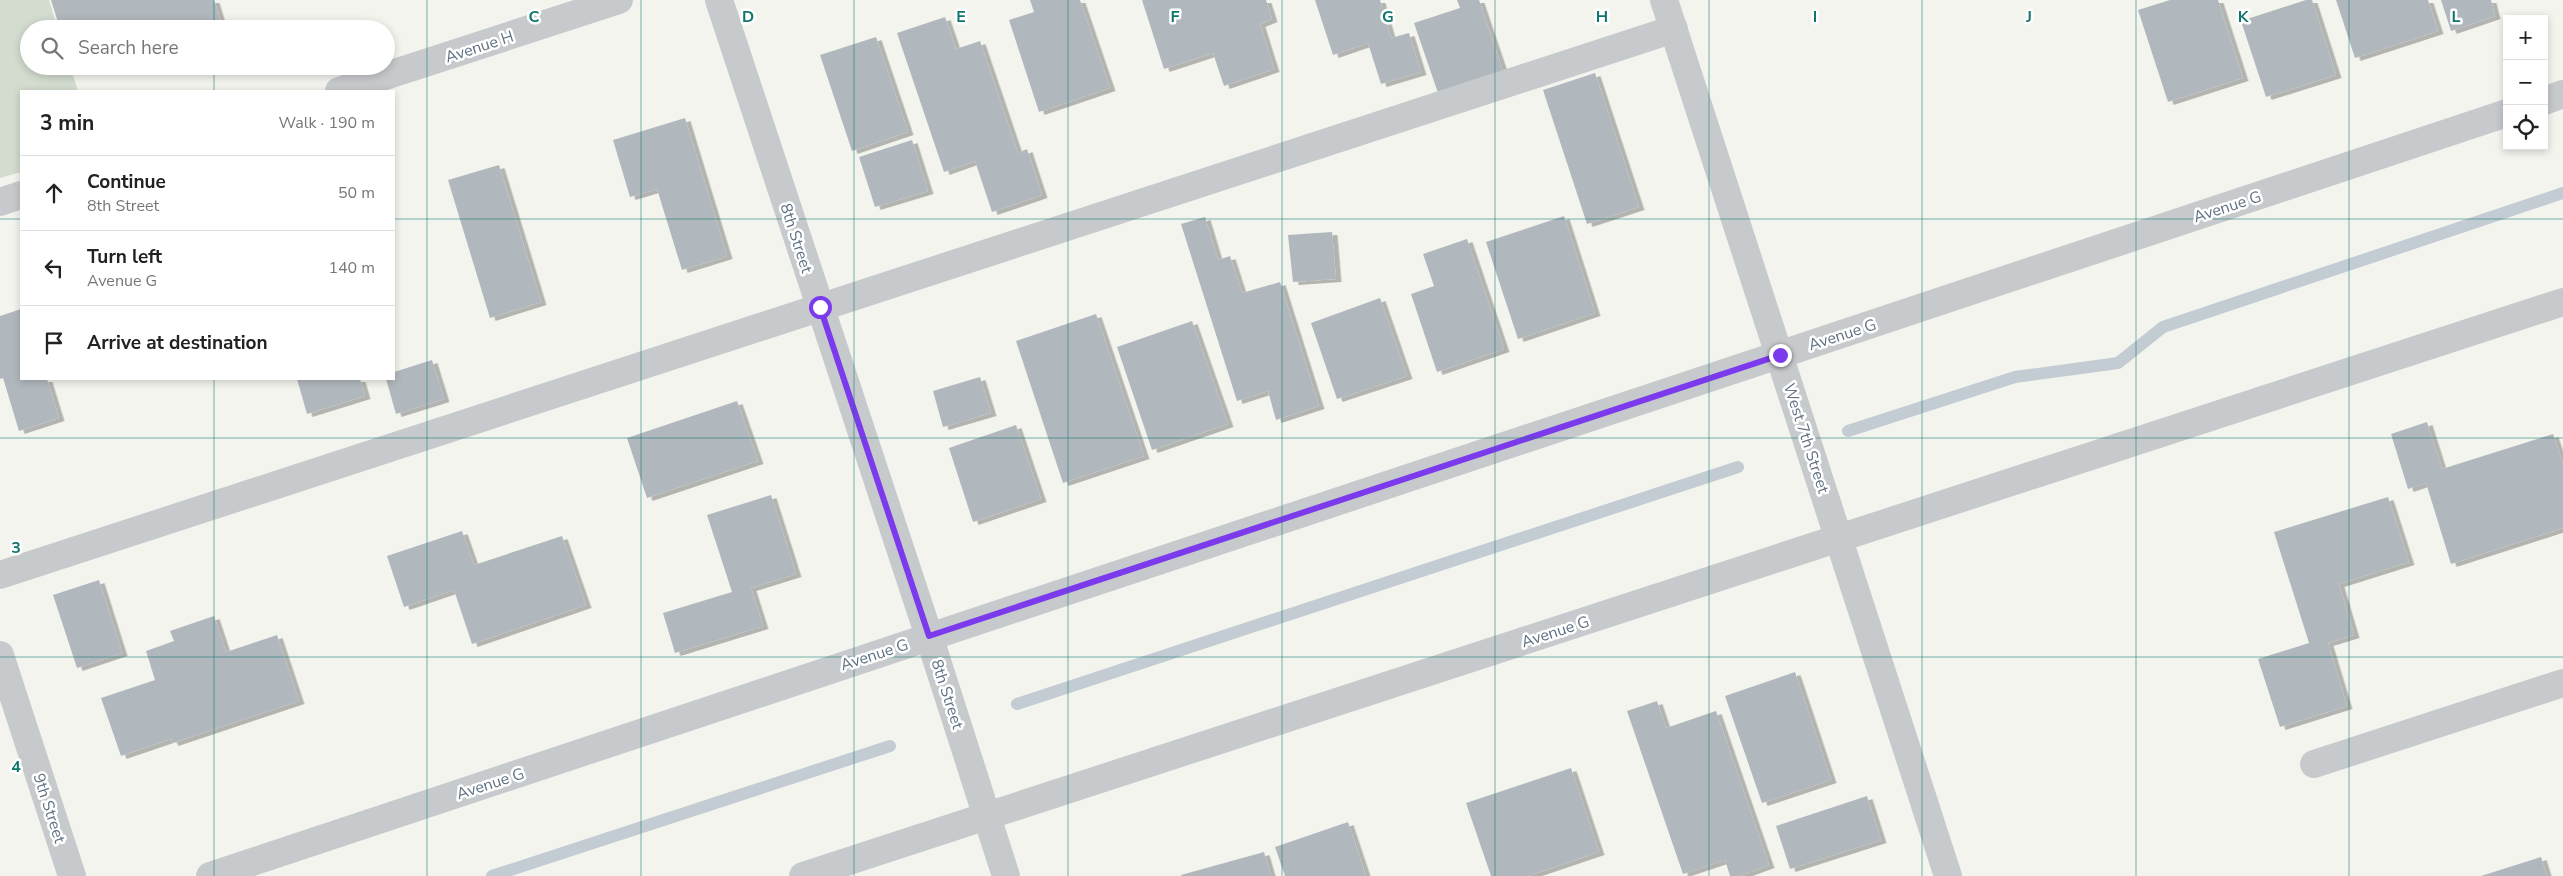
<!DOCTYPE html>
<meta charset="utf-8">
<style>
:root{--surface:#fff;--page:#f2f2f2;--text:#222;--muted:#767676;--line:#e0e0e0}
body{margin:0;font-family:"Nunito Sans",sans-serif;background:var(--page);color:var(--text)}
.controls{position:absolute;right:15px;top:15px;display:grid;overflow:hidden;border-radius:0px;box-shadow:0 2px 8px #0003}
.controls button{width:45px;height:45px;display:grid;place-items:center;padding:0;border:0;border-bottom:1px solid var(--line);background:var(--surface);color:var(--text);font:25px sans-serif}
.stop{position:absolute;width:15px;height:15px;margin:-11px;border:4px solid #7c3aed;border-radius:50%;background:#fff}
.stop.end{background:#7c3aed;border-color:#fff;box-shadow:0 1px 5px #0008}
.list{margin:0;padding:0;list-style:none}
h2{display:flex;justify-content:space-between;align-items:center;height:65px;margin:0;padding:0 20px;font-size:21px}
h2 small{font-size:16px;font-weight:400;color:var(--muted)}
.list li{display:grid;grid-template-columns:32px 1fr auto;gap:15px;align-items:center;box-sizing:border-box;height:75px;padding:0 20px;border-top:1px solid var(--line)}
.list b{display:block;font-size:19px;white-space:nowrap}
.list p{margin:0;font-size:16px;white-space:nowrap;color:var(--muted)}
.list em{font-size:16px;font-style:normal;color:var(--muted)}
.icon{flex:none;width:28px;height:28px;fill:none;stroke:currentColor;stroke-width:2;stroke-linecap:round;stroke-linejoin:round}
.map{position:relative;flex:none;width:2563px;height:876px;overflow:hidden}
.search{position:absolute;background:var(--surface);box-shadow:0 2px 8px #0003;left:20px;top:20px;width:375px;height:55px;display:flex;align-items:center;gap:12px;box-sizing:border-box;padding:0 18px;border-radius:28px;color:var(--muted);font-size:19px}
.panel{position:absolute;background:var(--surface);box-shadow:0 2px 8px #0003;left:20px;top:90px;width:375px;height:290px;border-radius:0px}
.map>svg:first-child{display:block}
.green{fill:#d3dccf}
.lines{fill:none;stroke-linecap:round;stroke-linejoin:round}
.stream{stroke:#c3ccd2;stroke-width:12}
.building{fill:#b1b8bd;filter:url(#shadow)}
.minor{stroke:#c7cacd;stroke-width:28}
.route{stroke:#7c3aed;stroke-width:6}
.grid{fill:none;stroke:#0f766e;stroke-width:1;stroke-opacity:0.55}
.labels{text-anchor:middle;stroke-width:5;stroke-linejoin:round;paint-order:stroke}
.street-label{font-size:16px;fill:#5f7183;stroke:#fff}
.grid-label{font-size:16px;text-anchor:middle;font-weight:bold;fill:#0f766e;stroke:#fff;stroke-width:5;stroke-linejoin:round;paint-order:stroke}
</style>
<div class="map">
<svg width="2563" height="876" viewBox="0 0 2563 876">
<defs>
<filter id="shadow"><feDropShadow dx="5.5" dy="3" stdDeviation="0" flood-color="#0004"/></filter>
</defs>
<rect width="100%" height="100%" fill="#f4f4ef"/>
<polygon class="green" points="0,0 49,0 58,29 29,29 29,66 70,66 78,91 21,91 21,172 0,178"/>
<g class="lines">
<g class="stream">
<polyline points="1848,431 2015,377 2118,363 2163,327 2563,193"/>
<polyline points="1017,704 1738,467"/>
<polyline points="492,876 890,746"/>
</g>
</g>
<g class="building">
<polygon points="51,0 214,0 221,22 198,29 60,29"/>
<polygon points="1030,0 1080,0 1110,88 1039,112 1009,20 1034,12"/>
<polygon points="1142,0 1266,0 1272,19 1260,24 1274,69 1224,86 1213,53 1164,69"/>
<polygon points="1315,0 1380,0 1391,38 1409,33 1421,72 1381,84 1368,43 1333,55"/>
<polygon points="1457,0 1479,0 1503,71 1438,93 1414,23 1460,8"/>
<polygon points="2170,0 2218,0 2243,78 2168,102 2138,10"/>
<polygon points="2306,0 2312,0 2336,75 2266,97 2241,21"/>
<polygon points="2336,0 2428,0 2438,31 2355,58"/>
<polygon points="2441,0 2491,0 2495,16 2451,31"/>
<polygon points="945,17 956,49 980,41 1018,153 1027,149 1042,195 992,212 975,161 944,172 897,33"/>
<polygon points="876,37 908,132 852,151 820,55"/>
<polygon points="1595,73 1639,207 1587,224 1543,90"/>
<polygon points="685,118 727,256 682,270 657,189 630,197 613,140"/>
<polygon points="912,140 928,191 875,207 859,157"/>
<polygon points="499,165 541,302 490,318 448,180"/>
<polygon points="1564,216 1595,313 1518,339 1486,242"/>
<polygon points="1205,217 1218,260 1230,256 1242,293 1280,282 1319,406 1276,420 1268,391 1237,401 1181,224"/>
<polygon points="1332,232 1336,279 1293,282 1288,235"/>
<polygon points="1467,239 1504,349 1437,372 1411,294 1434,286 1423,254"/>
<polygon points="1380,298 1407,376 1337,399 1311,323"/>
<polygon points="21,309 21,379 47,379 59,418 19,431 3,378 0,379 0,316"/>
<polygon points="1096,314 1144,456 1063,483 1016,341"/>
<polygon points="1192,321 1228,424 1152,450 1117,347"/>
<polygon points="432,360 444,399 396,414 386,379 394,379 394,372"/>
<polygon points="980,377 991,413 943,427 933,391"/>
<polygon points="297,379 360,379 365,396 307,414"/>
<polygon points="737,401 758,461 647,498 627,438"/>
<polygon points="2427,422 2442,469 2553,434 2563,464 2563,528 2451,564 2426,483 2408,489 2391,434"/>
<polygon points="1016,425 1041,499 973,522 949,448"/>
<polygon points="771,495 796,574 751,588 763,626 675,653 663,613 732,592 707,515"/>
<polygon points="2388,497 2409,562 2339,584 2354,635 2328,643 2347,706 2280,727 2258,659 2309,643 2274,532"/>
<polygon points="462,531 474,565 562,536 586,605 472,644 454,590 404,607 387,556"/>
<polygon points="99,580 122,653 77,668 53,595"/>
<polygon points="214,616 226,652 277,635 299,701 173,743 171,739 121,756 101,698 155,680 146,651 174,641 170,631"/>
<polygon points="1795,672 1831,780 1762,803 1725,696"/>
<polygon points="1657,701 1666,728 1716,711 1769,865 1739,876 1730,876 1725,860 1683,874 1627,711"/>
<polygon points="1571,768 1599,852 1528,876 1491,876 1466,803"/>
<polygon points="1867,796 1881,840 1790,869 1776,826"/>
<polygon points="1348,822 1366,876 1285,876 1275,847"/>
<polygon points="1264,852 1271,876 1181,876 1181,875"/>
<polygon points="2541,857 2547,876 2481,876"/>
</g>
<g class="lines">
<g class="minor">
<polyline points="719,0 929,636 1006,876"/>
<polyline points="1664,0 1948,876"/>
<polyline points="339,91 619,0"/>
<polyline points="2544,101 2563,94"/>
<polyline points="0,202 21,195"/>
<polyline points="0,575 1674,29"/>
<polyline points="0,655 72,876"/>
<polyline points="2314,764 2563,683"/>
<polyline points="210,876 2507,113"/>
<polyline points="803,876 2563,302"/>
</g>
</g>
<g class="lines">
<polyline class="route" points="820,307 929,636 1780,355"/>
</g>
<path class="grid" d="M214,0V29M427,0V876M641,0V876M854,0V876M1068,0V876M1282,0V876M1495,0V876M1709,0V876M1922,0V876M2136,0V876M2349,0V876M214,66V91M0,219H21M394,219H2563M214,379V876M0,438H2563M0,657H2563"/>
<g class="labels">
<g class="street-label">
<text transform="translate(479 46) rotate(-18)" y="6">Avenue H</text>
<text transform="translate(2227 206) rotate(-18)" y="6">Avenue G</text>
<text transform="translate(797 238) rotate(72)" y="6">8th Street</text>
<text transform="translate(1842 334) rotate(-18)" y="6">Avenue G</text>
<text transform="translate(1807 438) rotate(72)" y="6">West 7th Street</text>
<text transform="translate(1555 631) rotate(-18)" y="6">Avenue G</text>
<text transform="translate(874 654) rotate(-18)" y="6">Avenue G</text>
<text transform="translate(948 694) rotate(72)" y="6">8th Street</text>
<text transform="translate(490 783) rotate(-18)" y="6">Avenue G</text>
<text transform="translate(50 808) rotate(72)" y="6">9th Street</text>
</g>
</g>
<g class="grid-label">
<text x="534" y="22">C</text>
<text x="748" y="22">D</text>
<text x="961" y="22">E</text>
<text x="1175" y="22">F</text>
<text x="1388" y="22">G</text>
<text x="1602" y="22">H</text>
<text x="1815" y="22">I</text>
<text x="2029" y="22">J</text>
<text x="2243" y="22">K</text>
<text x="2456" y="22">L</text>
<text x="16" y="553">3</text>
<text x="16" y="772">4</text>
</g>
</svg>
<div class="controls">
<button>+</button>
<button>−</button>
<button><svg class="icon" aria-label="locate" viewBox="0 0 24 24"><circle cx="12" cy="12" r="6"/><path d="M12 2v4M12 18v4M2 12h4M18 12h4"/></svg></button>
</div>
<div class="stop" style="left:820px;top:307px"></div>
<div class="stop end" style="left:1780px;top:355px"></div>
<div class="search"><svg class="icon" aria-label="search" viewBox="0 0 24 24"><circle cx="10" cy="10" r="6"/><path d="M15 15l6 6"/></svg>Search here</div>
<section class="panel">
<h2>3 min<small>Walk · 190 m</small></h2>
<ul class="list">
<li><svg class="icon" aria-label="ahead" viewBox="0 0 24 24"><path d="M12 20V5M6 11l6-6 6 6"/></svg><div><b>Continue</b><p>8th Street</p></div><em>50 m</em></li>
<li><svg class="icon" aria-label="left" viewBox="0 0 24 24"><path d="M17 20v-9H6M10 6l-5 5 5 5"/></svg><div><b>Turn left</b><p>Avenue G</p></div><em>140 m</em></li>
<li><svg class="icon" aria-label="arrive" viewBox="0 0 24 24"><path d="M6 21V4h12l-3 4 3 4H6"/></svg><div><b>Arrive at destination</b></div></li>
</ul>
</section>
</div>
